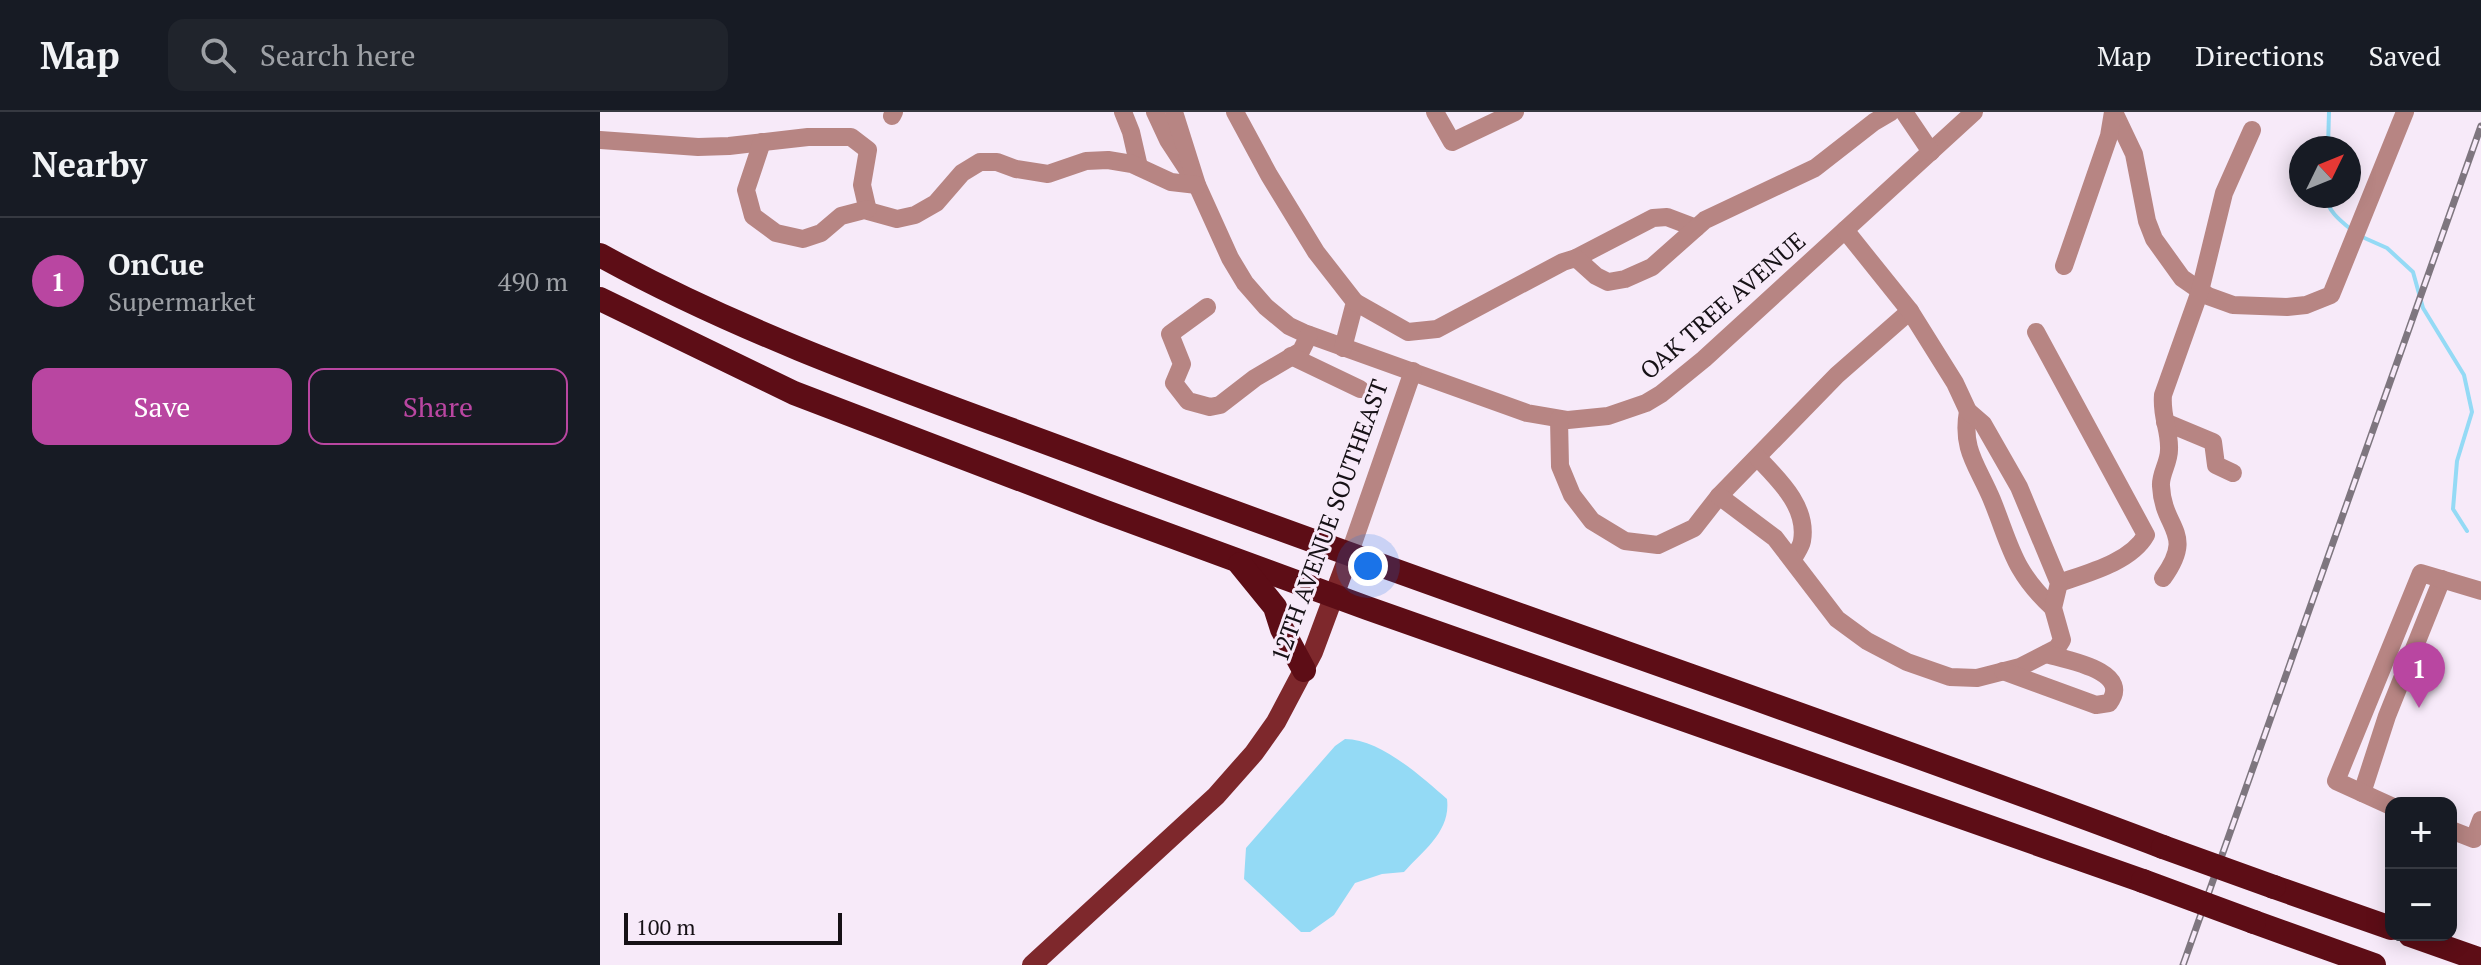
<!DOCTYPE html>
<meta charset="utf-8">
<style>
:root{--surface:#171b24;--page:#20242c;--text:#f1f3f6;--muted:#9ea1a6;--line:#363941;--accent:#b946a1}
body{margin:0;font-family:"PT Serif",serif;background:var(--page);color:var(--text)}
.controls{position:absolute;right:24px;bottom:24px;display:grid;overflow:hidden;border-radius:16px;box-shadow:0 4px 20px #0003}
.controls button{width:72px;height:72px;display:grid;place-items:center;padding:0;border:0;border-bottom:2px solid var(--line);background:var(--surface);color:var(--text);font:40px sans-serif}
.compass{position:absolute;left:1689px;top:24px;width:72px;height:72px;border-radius:50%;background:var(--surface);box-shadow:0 4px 20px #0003;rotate:47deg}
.scale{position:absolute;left:24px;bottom:20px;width:218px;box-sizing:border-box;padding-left:8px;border:4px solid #161116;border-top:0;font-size:22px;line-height:28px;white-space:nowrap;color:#161116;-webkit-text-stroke:6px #f7eaf9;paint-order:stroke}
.you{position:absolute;left:768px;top:454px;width:28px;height:28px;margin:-20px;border:6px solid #fff;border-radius:50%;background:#1a73e8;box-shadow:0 0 0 12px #1a73e833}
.badge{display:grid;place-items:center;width:52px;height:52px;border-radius:50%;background:var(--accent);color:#fff;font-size:26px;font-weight:700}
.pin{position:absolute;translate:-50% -66px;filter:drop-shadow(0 2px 4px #0008)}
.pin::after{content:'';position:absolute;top:42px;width:28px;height:24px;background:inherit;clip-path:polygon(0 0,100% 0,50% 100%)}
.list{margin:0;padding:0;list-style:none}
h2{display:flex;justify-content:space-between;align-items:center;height:104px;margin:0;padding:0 32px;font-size:34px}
h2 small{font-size:26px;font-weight:400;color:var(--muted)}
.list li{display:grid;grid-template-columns:52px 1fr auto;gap:24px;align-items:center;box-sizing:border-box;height:128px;padding:0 32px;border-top:2px solid var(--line)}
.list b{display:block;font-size:30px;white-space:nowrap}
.list p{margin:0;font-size:26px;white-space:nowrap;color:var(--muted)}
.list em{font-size:26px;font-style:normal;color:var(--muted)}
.actions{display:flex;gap:16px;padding:24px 32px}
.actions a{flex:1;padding:18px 0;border:2px solid var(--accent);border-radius:16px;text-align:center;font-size:28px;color:var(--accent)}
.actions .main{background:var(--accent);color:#fff}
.icon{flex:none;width:44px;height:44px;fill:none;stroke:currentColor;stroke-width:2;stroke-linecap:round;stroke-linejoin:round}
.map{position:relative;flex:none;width:1881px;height:853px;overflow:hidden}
header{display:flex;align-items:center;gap:48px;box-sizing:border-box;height:112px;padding:0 40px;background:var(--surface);border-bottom:2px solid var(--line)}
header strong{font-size:38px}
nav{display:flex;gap:44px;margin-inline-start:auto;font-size:28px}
.search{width:560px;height:72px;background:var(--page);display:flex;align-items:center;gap:20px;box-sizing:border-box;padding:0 28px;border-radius:16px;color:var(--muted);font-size:30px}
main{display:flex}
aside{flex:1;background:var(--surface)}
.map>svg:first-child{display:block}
.water{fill:#94daf5}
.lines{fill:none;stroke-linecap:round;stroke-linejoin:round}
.stream{stroke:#94daf5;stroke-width:4}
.minor{stroke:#b78583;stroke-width:18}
.major{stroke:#7e282c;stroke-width:20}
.highway{stroke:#5d0d16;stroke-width:24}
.rail-casing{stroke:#7e767f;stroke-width:7}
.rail{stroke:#f7eaf9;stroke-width:4;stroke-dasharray:12;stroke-linecap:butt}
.highway-bridge{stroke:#5d0d16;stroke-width:24}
.labels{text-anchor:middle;stroke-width:6;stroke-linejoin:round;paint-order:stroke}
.street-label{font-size:24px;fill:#161116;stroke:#f7eaf9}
</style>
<header>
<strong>Map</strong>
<div class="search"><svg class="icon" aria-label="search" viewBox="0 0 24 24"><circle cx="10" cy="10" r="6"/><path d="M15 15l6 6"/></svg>Search here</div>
<nav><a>Map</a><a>Directions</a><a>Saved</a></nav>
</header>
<main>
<aside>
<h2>Nearby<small></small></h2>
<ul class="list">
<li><span class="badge">1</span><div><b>OnCue</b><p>Supermarket</p></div><em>490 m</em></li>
</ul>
<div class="actions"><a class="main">Save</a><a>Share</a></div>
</aside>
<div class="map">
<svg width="1881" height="853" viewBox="0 0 1881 853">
<rect width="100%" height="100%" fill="#f7eaf9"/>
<path class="water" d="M745,627C780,627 822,665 847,687C851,719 824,738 804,760L782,762L755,771L734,803L710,820H701L644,767L646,736L735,634Z"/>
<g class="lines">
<g class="stream">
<polyline points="1728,36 1729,0"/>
<path d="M1726,84C1727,99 1742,110 1753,119"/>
<polyline points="1760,124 1787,136 1813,160 1823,196 1864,263 1872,300 1857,349 1853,397 1867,419"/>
</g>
<g class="minor">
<polyline points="523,0 531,20 539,55"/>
<polyline points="555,0 568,28 587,57"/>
<polyline points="574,0 597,73 630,146 645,171 666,195 689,214 704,221 927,301 968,308 1008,304 1046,291 1061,282 1104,247 1374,0"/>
<polyline points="635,0 669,63 716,140 755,190 743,236"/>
<polyline points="835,0 852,30 915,0"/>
<polyline points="1304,0 1331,40"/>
<polyline points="1514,0 1534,42 1547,109 1554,127 1582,166 1608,184 1633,193 1687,195 1706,193 1731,183 1805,0"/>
<polyline points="292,4 294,0"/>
<polyline points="0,28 98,35 129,34 208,25 251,25 268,38 262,73 268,99 297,107 315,103 336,91 362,61 380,50 397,50 416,57 448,62 486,49 508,48 532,52 571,70 597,73"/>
<polyline points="162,30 146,78 153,104 176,121 203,127 221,121 241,104 268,97"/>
<polyline points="976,146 1053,106 1067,105 1096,116"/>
<polyline points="1464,154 1509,24 1513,0"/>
<polyline points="755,190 808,220 837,217 963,150 976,146 996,164 1008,170 1025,167 1052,155 1105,108 1215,56 1274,10 1291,0"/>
<polyline points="607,195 570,222 582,252 574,271 588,289 610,295 620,293 655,266 701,239 709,223"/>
<path d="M1436,220L1546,423C1531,450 1488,461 1459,471"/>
<polyline points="691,244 760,277"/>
<path d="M1368,299C1361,338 1378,354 1392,388C1411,435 1413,459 1453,496"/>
<polyline points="959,307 960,354 972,383 992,409 1025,429 1058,433 1094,416 1119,384 1237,263 1310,199"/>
<polyline points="1565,310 1613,330 1616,353 1633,361"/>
<path d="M1158,346C1179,368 1208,395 1202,429C1201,435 1196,441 1193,447"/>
<polyline points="1119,384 1175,426 1237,507 1267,529 1307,550 1350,565 1377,566 1420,555 1457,536 1462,528 1453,496 1459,471 1419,375 1383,312 1368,299 1355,271 1310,199 1245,118"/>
<polyline points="749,443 813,259"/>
<path d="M1563,466C1596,420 1563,418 1561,374C1560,362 1569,351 1569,338C1570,317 1561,306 1563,283L1600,179L1624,81L1652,18"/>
<path d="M1403,559L1496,593L1509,591C1533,559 1467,548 1446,542"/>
<polyline points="1762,681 1787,604 1842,467"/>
<polyline points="1791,694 1736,669 1821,461 1881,479"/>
<polyline points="1851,718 1874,727 1881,708"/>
</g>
<polyline class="major" points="432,853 616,684 654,641 676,610 713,540 749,443"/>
<g class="highway">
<path d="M0,143C161,232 340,290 512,355C860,486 1214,603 1563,735"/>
<polyline points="0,187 194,281 503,399 767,496 1543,769"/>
<polyline points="640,452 675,495 682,517 704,558"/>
<polyline points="1674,775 1791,816"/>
<polyline points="1654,810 1774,853"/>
<polyline points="1810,823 1881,848"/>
</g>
<defs>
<polyline id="rail" points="1583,853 1881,14"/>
</defs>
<use href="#rail" class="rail-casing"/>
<use href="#rail" class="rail"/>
<g class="highway-bridge">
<polyline points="1563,735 1674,775"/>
<polyline points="1543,769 1654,810"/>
</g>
</g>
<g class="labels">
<g class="street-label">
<text transform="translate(1123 194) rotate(-41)" y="8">OAK TREE AVENUE</text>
<text transform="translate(730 409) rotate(-70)" y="8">12TH AVENUE SOUTHEAST</text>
</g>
</g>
</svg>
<div class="controls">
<button>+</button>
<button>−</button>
</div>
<svg class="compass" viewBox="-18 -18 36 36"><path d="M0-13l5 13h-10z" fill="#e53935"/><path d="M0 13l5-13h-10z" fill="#9ea1a6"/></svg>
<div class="scale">100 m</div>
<div class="you"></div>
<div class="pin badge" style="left:1819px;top:596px">1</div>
</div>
</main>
